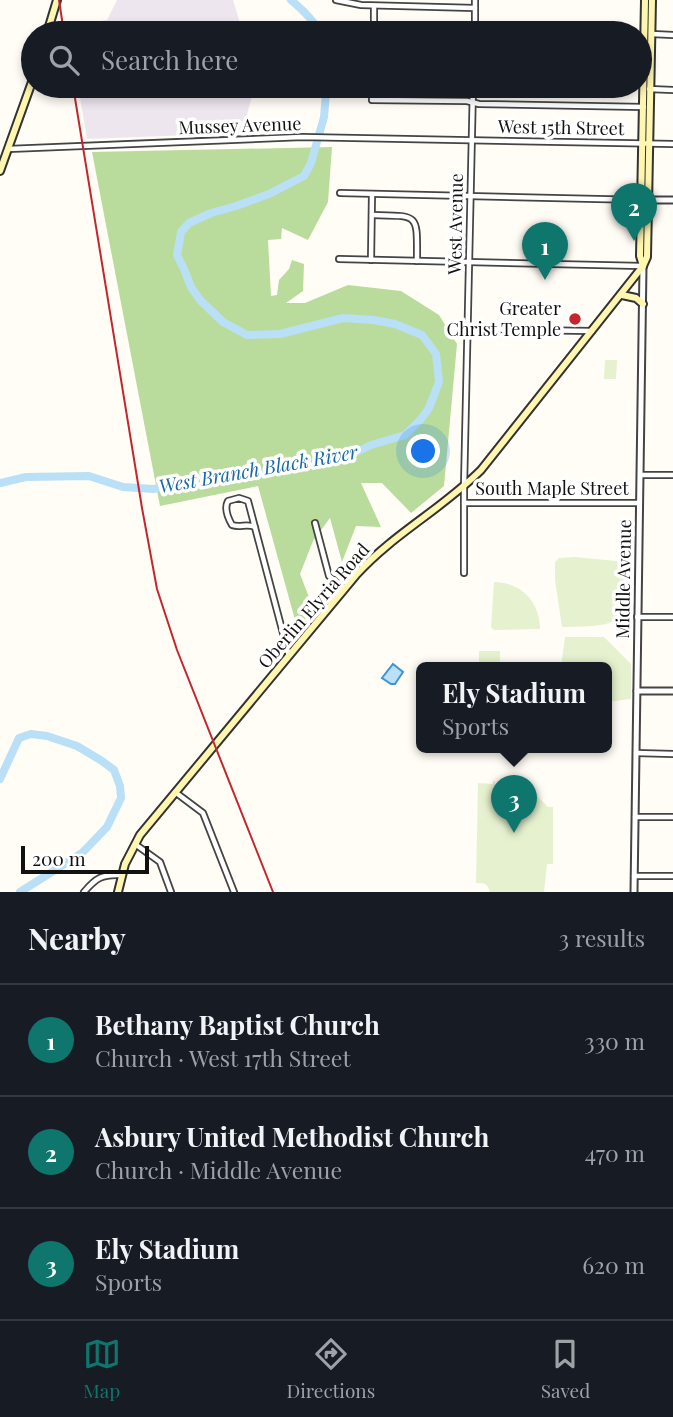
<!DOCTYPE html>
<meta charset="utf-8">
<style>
:root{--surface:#171b24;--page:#242831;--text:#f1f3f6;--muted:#9ea1a6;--line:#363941;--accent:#0f766e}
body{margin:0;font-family:"Playfair Display",serif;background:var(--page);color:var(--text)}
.scale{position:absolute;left:21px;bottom:18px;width:128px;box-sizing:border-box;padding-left:7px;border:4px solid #111;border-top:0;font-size:19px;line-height:24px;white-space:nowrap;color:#111;-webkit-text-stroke:5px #fff;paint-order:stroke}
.you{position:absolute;left:424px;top:452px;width:24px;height:24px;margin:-18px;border:5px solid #fff;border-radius:50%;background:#1a73e8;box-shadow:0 0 0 10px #1a73e833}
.badge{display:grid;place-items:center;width:46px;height:46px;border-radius:50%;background:var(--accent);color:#fff;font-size:23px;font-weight:700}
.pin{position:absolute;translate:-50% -58px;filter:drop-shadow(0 2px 4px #0008)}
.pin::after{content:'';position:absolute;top:37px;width:24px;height:21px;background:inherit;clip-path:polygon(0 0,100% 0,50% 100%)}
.popup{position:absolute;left:416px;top:662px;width:196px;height:91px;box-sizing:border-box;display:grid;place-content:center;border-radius:10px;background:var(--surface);filter:drop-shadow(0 2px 5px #0005);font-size:23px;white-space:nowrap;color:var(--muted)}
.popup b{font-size:26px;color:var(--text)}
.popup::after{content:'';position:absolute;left:50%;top:100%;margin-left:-14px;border:14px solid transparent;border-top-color:var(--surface)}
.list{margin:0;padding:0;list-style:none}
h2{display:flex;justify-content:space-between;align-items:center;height:91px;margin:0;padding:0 28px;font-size:30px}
h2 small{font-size:23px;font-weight:400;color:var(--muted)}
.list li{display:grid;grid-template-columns:46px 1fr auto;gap:21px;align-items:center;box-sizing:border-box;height:112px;padding:0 28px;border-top:2px solid var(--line)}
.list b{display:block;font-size:26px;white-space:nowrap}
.list p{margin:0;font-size:23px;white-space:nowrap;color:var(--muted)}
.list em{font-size:23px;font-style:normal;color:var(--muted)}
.icon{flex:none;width:38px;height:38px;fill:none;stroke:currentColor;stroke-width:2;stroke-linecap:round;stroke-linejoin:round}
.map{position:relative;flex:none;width:673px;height:892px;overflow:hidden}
.search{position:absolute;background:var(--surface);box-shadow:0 4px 10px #0003;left:21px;right:21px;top:21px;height:77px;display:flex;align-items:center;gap:18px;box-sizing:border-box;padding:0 24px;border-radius:38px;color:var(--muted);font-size:26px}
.sheet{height:427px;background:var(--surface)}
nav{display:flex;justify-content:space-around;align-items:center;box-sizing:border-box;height:98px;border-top:2px solid var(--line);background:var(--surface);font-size:19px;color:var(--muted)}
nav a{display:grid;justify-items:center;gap:4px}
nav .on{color:var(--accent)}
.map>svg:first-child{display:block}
.industrial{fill:#eee6ef}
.forest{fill:#b9dc9c}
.pitch{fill:#e6f2cf}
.water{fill:#b9e0f7;stroke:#3f96cf;stroke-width:2}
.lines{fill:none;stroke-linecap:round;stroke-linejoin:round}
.river{stroke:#b9e0f7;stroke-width:8}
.minor-casing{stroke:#444;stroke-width:8}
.tertiary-casing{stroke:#444;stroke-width:9}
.secondary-casing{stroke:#333;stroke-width:10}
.minor{stroke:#fff;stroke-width:4.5}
.tertiary{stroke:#fff;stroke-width:5}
.secondary{stroke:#fff6b0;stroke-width:6}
.rail{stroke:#c4262e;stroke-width:2}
.poi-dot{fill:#c4262e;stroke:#fff;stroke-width:2.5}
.labels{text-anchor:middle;stroke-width:7;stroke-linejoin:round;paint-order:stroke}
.street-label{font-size:18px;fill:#111;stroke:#fff}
.poi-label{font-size:18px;fill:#111;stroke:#fff;text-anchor:end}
.water-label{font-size:19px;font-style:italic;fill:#1768a6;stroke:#fff}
</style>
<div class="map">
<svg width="673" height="892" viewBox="0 0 673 892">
<rect width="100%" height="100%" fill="#fffdf5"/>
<g class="industrial">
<polygon points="117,0 233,0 243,33 72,33 80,24 107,20"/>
<polygon points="78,86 252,86 252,96 242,133 87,139"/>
</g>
<polygon class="forest" points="332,147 328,202 308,240 282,228 281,239 268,240 271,296 277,295 279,280 289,269 292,260 304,264 303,291 286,303 305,303 348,285 401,291 439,315 457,344 444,486 411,513 382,483 361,483 381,527 356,526 342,562 330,518 313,541 300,574 314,610 297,627 258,486 160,506 92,152"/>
<g class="pitch">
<polygon points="605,360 617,360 616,379 604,379"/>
<path d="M575,557L626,562C626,625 625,626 562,627L555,580V562L559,558Z"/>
<path d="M494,582C521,582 540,602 540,629L494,630L491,627Z"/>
<polygon points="565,637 604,637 631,664 631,699 607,702 607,667 561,667"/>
<rect x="479" y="651" width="21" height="16"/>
<path d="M493,781H495V790H531L548,807H553V864H547L544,892H490C487,883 485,883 476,883L478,783L493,784Z"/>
</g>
<polygon class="water" points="393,664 403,672 395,684 391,684 382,678"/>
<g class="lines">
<g class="river">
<path d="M291,0C303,10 313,20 321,33"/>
<polyline points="0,483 26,477 89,476 123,487 153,489 249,475 348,456 371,445 405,435 421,419 429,408 439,382 436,354 422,335 395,324 374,320 343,318 280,334 247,335 223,322 200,300 191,287 184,269 177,255 181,232 189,223 211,213 236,206 269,194 304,176 311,163 324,117 326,93 329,86"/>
<polyline points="0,779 19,738 31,734 47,736 77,746 102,761 114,770 120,786 121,798 107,827 82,853 20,892"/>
</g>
<defs>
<g id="minor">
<polyline points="336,0 361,5 475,8"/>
<polyline points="374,33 374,6"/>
<polyline points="475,33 475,0"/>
<polyline points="652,34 673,35"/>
<polyline points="373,86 372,100 467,101 479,104 644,107"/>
<polyline points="649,89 673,90"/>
<polyline points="8,149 302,137 673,144"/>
<polyline points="340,193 642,200"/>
<path d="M372,215C420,216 417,213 417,261"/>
<polyline points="339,259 642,266"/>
<polyline points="371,260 372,194"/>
<polyline points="468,329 592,331"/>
<polyline points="640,475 673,475"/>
<polyline points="464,503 639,503"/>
<polyline points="315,523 329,576 344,589"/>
<path d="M255,527C247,523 240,528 232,525C228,518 224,508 228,501L239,498L248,501L289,656"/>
<polyline points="464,573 464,487 473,86"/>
<polyline points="637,617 673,617"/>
<polyline points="636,753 673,754"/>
<polyline points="175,792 203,813 234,892"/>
<polyline points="635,817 673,817"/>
<polyline points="135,844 160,862 171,892"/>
<polyline points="634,876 673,876"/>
<path d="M84,892C96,878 102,874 121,875"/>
</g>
<g id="tertiary">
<polyline points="642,200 673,200"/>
<polyline points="637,691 673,691"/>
<polyline points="634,892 643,266"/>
</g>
<g id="secondary">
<polyline points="47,33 57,0"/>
<polyline points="0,171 33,79"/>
<polyline points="643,266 640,256 645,0"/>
<polyline points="622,295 636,298 643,304"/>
<path d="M118,892L125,864L140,835L356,575C393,534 442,509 481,470L643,266L647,257L652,0"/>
</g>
</defs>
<use href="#minor" class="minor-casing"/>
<use href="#tertiary" class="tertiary-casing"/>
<use href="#secondary" class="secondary-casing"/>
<use href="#minor" class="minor"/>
<use href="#tertiary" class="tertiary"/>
<use href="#secondary" class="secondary"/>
<g class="rail">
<polyline points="59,0 64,33"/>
<polyline points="73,86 142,508 157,589 177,650 273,892"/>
</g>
</g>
<circle class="poi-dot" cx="575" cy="319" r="7"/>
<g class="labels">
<g class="street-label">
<text transform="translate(240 126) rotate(-2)" y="6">Mussey Avenue</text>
<text transform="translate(561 128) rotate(1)" y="6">West 15th Street</text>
<text transform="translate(456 224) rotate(-89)" y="6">West Avenue</text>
<text x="552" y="495">South Maple Street</text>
<text transform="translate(624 579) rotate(-89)" y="6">Middle Avenue</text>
<text transform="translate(314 606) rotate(-49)" y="6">Oberlin Elyria Road</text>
</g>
<g class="poi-label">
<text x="561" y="315">Greater<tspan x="561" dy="21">Christ Temple</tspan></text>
</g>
<g class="water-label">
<text transform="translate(258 469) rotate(-10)" y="7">West Branch Black River</text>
</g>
</g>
</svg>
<div class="scale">200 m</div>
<div class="you"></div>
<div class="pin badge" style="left:545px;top:280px">1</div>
<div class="pin badge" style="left:634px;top:241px">2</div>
<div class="pin badge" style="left:514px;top:833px">3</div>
<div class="popup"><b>Ely Stadium</b>Sports</div>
<div class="search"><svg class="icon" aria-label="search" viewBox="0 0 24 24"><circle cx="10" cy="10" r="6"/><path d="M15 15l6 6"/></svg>Search here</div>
</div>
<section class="sheet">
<h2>Nearby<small>3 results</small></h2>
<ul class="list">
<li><span class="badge">1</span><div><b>Bethany Baptist Church</b><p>Church · West 17th Street</p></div><em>330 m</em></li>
<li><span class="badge">2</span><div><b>Asbury United Methodist Church</b><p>Church · Middle Avenue</p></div><em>470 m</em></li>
<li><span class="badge">3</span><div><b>Ely Stadium</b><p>Sports</p></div><em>620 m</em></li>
</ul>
</section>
<nav>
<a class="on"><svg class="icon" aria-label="map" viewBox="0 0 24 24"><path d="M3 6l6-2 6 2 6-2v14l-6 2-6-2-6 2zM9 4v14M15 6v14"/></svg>Map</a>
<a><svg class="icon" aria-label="directions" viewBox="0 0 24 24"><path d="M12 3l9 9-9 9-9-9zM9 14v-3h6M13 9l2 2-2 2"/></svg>Directions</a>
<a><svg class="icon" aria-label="saved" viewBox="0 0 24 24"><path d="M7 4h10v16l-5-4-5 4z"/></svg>Saved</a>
</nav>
